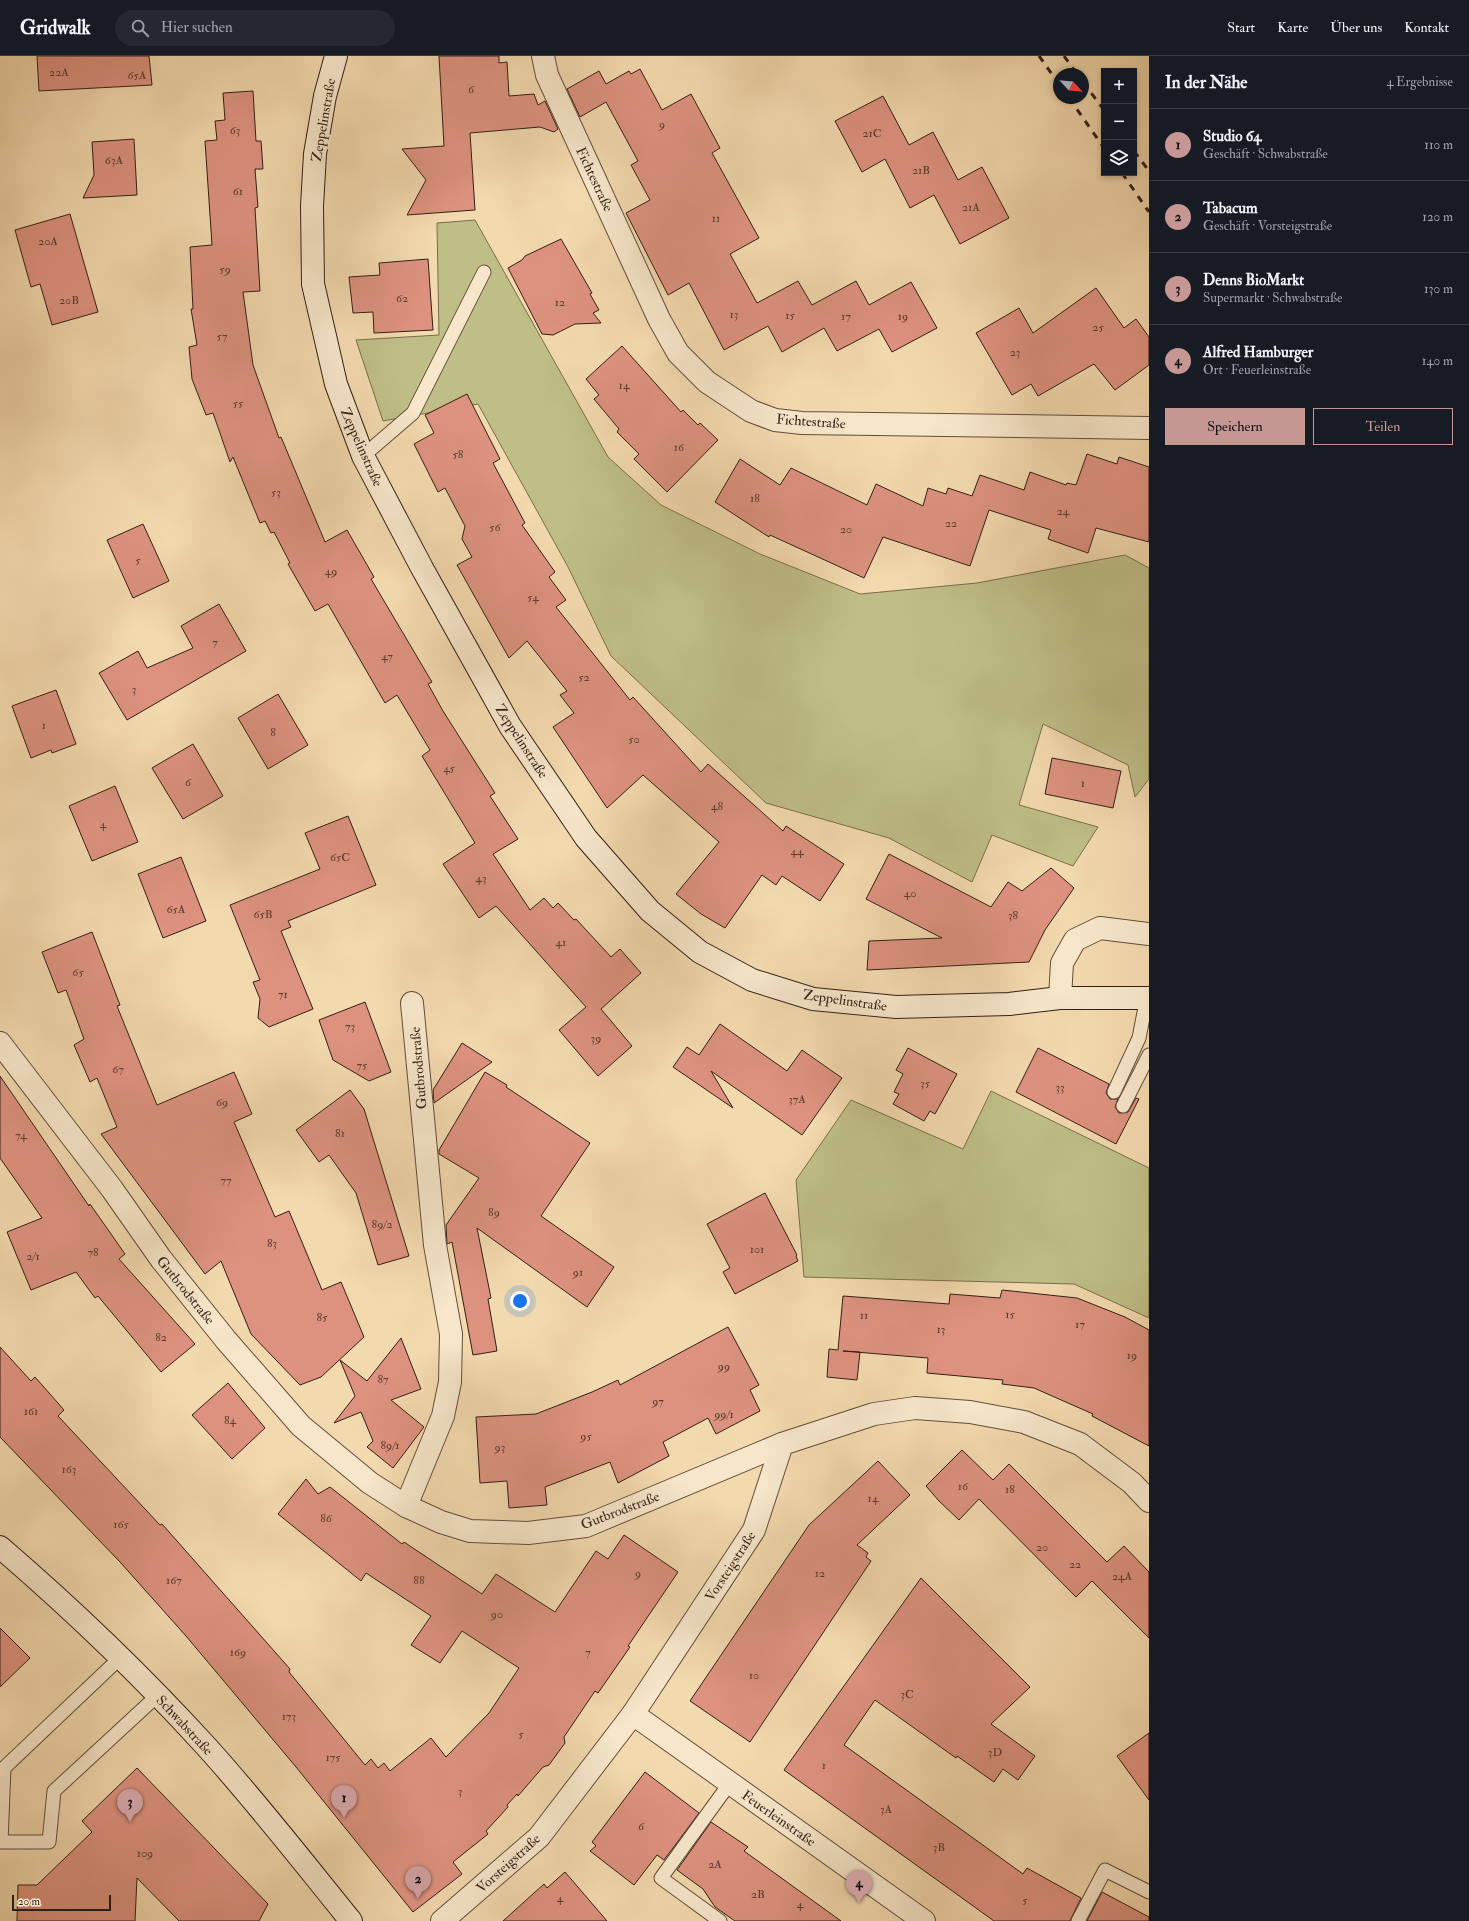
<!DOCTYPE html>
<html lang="de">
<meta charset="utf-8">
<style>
:root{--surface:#171b24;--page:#242831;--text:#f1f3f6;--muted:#9ea1a6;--line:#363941;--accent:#c59692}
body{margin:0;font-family:"IM FELL Double Pica",serif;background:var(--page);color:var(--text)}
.controls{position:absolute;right:12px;top:12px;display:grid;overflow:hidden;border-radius:0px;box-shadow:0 2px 6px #0003}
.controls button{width:36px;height:36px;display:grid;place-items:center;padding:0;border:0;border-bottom:1px solid var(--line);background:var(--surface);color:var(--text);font:20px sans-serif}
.compass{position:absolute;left:1053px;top:12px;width:36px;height:36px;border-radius:50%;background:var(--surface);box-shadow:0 2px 6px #0003;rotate:116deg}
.scale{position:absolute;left:12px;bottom:10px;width:99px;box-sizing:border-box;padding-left:4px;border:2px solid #321f16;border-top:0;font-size:11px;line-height:14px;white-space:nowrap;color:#321f16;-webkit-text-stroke:3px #f7e6ca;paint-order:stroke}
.you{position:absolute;left:520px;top:1245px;width:14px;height:14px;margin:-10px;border:3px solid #fff;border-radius:50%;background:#1a73e8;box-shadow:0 0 0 6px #1a73e833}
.badge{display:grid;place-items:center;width:26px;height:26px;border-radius:50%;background:var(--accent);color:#111;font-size:13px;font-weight:700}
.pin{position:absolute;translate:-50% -33px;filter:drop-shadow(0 1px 2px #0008)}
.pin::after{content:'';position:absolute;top:21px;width:14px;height:12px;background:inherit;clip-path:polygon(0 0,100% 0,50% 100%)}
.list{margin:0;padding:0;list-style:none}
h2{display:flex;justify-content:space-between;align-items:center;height:52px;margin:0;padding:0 16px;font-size:17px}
h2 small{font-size:13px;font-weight:400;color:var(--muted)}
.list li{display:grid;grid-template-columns:26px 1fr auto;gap:12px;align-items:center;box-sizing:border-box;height:72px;padding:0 16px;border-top:1px solid var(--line)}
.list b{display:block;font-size:15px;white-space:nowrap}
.list p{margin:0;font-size:13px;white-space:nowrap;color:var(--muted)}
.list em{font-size:13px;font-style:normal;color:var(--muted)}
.actions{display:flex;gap:8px;padding:12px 16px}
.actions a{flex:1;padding:9px 0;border:1px solid var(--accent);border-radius:0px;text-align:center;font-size:14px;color:var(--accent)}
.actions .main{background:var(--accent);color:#111}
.icon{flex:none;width:22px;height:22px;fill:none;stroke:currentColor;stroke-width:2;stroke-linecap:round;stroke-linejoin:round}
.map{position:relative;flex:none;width:1149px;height:1865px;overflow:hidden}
header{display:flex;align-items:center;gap:24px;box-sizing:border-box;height:56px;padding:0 20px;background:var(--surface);border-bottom:1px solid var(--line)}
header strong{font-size:19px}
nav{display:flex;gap:22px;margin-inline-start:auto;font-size:14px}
.search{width:280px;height:36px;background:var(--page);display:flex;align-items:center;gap:10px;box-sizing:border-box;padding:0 14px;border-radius:22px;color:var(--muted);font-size:15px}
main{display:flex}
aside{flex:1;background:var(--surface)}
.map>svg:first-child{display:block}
.green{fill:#bfbe87;stroke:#786e4e}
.building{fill:#dd927f;stroke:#321f16}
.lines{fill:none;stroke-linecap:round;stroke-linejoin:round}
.lane-casing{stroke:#624e3c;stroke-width:15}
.street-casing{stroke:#624e3c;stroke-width:24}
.secondary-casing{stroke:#321f16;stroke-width:24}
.lane{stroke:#f7e6ca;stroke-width:13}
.street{stroke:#f7e6ca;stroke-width:22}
.secondary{stroke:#f7e6ca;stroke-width:22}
.rail{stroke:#321f16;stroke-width:3;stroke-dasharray:7 7;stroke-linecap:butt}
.labels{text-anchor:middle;stroke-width:4;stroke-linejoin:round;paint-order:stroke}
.number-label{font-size:12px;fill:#5d3c30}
.street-label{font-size:14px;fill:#321f16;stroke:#f7e6ca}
</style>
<header>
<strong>Gridwalk</strong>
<div class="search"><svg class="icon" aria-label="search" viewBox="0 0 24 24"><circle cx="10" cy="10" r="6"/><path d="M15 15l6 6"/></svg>Hier suchen</div>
<nav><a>Start</a><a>Karte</a><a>Über uns</a><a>Kontakt</a></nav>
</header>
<main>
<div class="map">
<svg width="1149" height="1865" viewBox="0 0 1149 1865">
<rect width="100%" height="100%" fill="#f3d9ae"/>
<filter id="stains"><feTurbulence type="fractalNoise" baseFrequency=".005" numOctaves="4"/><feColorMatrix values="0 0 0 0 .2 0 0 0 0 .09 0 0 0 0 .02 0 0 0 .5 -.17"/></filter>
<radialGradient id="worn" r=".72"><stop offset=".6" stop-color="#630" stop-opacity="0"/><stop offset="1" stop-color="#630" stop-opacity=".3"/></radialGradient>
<g class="green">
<polygon points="475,164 608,401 661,449 760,498 860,538 977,527 1125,499 1149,512 1149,723 1135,741 1128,709 1043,668 1019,749 1098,771 1073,810 992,779 972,826 889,782 766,747 611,600 568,511 478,348 383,365 356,284 439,279 437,167"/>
<polygon points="991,1035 1149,1112 1149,1262 1074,1228 804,1221 796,1124 851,1044 963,1093"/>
</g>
<g class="building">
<polygon points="37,0 149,0 152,29 39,35"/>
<polygon points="439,0 499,0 499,7 507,6 509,40 534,38 538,49 545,45 558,73 554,76 540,71 470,77 475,154 407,159 426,124 402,93 444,90"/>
<polygon points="640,13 662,54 691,38 720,92 712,97 759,182 730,198 757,247 798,225 812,249 856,225 869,249 911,226 937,272 892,296 879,273 837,295 824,272 782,296 768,270 724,294 689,227 668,239 626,157 650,144 631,109 638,105 606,46 580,61 567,33 599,15 606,28 629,15 631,18"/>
<polygon points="253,35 256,85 261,85 263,113 255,113 258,151 255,152 260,235 243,236 253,309 279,382 281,381 325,486 347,474 374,521 371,523 432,626 428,628 443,655 495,737 490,740 518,783 493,798 530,854 544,842 553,852 558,847 574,864 576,863 611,901 620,893 641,917 601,953 632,990 598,1020 559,974 586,951 496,850 479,862 443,808 475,787 422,700 430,694 397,639 385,647 328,548 315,555 288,508 290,507 274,476 271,477 265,465 260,467 233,401 230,406 213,357 206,359 192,323 189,291 197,289 191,253 193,253 190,191 212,189 205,85 217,84 215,65 225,64 223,37"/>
<polygon points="883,40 909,89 933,76 958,124 982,111 1009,162 960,188 934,139 910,152 885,103 862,116 835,65"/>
<polygon points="134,83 137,139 83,142 94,119 92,86"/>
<polygon points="70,158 98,256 52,269 40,228 31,231 15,174"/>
<polygon points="561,183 592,237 590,238 599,254 593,257 601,267 575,268 553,279 542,278 508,212 522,204 525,200"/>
<polygon points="428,203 433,274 374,277 373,256 353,257 349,221 380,219 379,207"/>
<polygon points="1096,232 1124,272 1136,263 1149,281 1149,309 1115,334 1094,308 1038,340 1031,328 1012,339 976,277 1019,252 1033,277"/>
<polygon points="622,290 681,356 683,354 698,369 700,367 718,384 667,436 634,403 639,398 617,376 619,373 594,343 599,339 586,323"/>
<polygon points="467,338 500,403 493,407 525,467 522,469 555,516 549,521 566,544 556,551 630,644 633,641 701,716 708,708 783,775 786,770 844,808 820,845 782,820 776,829 762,819 725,872 701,858 676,838 719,786 643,719 607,752 553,671 574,657 560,639 567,635 527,585 509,602 457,509 472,501 462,483 465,470 445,432 438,436 414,388 434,377 425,359"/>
<polygon points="1087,398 1117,408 1119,401 1149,411 1149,486 1096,472 1088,497 1048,483 1051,474 989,454 970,510 883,481 864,522 770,479 769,481 715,446 740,403 780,429 791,412 867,449 876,428 923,450 928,432 946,438 948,432 972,440 980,419 1024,434 1030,416 1066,429 1067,427 1076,429"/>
<polygon points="143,468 169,525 133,542 107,484"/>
<polygon points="219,548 246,595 127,664 99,617 138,595 147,612 193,592 181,570"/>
<polygon points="56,634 76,688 52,697 51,694 31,702 12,650"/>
<polygon points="278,638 308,689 268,713 238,662"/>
<polygon points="193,688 223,740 183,763 152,712"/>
<polygon points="1052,702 1121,715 1113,752 1045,738"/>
<polygon points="115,730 138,786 92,805 69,750"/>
<polygon points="348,760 376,829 288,865 291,871 281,875 313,953 269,971 258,962 260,943 253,926 260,924 230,849 320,813 305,777"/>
<polygon points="889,798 991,851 1008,826 1022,835 1051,812 1074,832 1045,874 1029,906 867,914 869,885 942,882 866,843"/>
<polygon points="181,801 206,865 163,882 138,818"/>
<polygon points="92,876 120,949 117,950 157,1049 234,1016 252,1058 234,1066 275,1161 289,1155 322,1234 341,1226 364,1281 321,1321 300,1329 251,1278 221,1205 205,1218 101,1078 117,1071 97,1022 90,1026 74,989 84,983 66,934 58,937 42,896"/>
<polygon points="365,946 391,1016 369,1025 333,1004 319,964"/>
<polygon points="720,968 787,1015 802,994 842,1022 802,1079 711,1015 733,1052 673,1011 687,991 699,999"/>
<polygon points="462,987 492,1006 434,1047 433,1034"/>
<polygon points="908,992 957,1018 935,1058 930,1055 924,1065 893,1048 899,1038 894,1036 903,1018 896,1014"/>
<polygon points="1038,992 1109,1028 1106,1037 1110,1043 1118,1043 1115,1051 1119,1057 1128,1056 1136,1042 1139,1043 1116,1088 1016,1036"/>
<polygon points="485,1016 507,1029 506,1031 590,1087 541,1160 614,1211 587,1251 477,1172 491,1242 488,1243 497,1295 473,1299 452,1186 447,1188 446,1169 479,1122 439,1098 439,1094"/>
<polygon points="0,1020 89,1150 90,1148 125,1198 119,1203 195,1288 161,1316 98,1240 95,1242 76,1216 31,1234 7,1176 42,1162 0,1102"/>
<polygon points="350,1034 364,1053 409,1200 378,1209 356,1137 329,1099 319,1106 296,1074"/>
<polygon points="765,1137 797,1199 796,1200 798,1205 735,1238 723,1216 730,1212 707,1168"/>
<polygon points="1002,1234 1077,1242 1125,1261 1149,1274 1149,1390 1092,1360 1093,1358 1034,1332 1002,1328 1003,1324 927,1317 928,1302 843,1295 860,1296 857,1324 827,1321 829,1293 838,1294 843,1240 949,1248 950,1238 1000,1242"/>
<polygon points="728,1271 759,1329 750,1334 760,1355 716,1378 708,1362 663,1386 669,1400 618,1427 610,1406 545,1431 547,1449 509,1452 507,1425 480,1427 476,1361 536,1358 592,1336 618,1324 620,1329"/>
<polygon points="401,1282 421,1333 391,1344 424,1371 393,1412 367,1391 373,1385 361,1356 334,1367 355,1340 340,1304 367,1325"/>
<polygon points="0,1291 31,1325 35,1321 64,1354 58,1360 160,1469 162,1468 290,1613 289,1616 365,1709 371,1703 378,1712 384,1707 390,1715 431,1682 446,1701 489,1657 519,1612 462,1575 440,1607 411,1589 431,1560 366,1517 361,1525 278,1458 306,1423 318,1438 330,1431 402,1488 404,1486 482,1538 496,1518 555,1556 596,1495 608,1503 624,1479 678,1516 628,1590 630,1591 598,1637 595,1635 564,1681 565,1687 549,1709 543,1711 518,1740 517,1738 507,1749 508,1751 486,1775 488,1778 453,1806 462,1818 413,1856 296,1711 186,1580 120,1506 0,1381"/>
<polygon points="228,1327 265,1372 232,1403 192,1359"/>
<polygon points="962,1394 993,1424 1009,1408 1107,1506 1124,1490 1149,1516 1149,1582 1092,1525 1076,1541 979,1443 959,1464 939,1445 926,1430"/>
<polygon points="878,1405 910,1439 857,1489 868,1497 866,1501 871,1505 750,1686 690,1645 809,1469"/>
<polygon points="921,1522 1030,1631 991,1668 1035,1700 1018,1724 1003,1713 994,1726 957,1700 956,1702 875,1644 844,1689 1023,1818 1027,1812 1081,1842 1070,1865 994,1865 784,1714"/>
<polygon points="0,1572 30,1602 0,1631"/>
<polygon points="1149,1677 1149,1744 1117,1700"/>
<polygon points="137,1712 268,1848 259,1865 179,1865 137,1822 135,1865 17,1865 18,1829 37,1829 92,1776 82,1765"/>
<polygon points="645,1716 699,1757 664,1804 657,1799 634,1829 590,1795 596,1790 592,1786"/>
<polygon points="711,1766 748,1791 744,1795 841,1865 735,1865 715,1851 703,1833 677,1814"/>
<polygon points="565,1816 607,1865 503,1865 544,1828 547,1832"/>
<polygon points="1102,1836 1149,1861 1149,1865 1087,1865"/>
</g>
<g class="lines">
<defs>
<g id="lane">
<polyline points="363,400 413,357 484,216"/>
<polyline points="1114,1036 1139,982 1147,941"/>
<polyline points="1123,1050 1149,999"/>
<polyline points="121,1601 4,1712 1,1786 49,1786 54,1735 158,1639"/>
<polyline points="720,1865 661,1822 730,1727"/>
<polyline points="1078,1865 1105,1814 1149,1836"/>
</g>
<g id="street">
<polyline points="543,0 547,19 659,263 678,297 707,326 751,355 775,364 802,367 1149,372"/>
<polyline points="1060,942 1062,907 1075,884 1100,872 1149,878"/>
<polyline points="0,987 112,1133 161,1203 226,1284 301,1370 370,1427 406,1450 441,1466 470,1475 528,1477 586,1470 782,1388"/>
<polyline points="406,1450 443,1360 450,1326 451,1278 435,1189 412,947"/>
<polyline points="633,1658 924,1865"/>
<polyline points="442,1865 539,1781 633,1658 754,1474 782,1388 874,1358 915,1352 970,1356 1024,1366 1080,1388 1132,1427 1149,1445"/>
</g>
<g id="secondary">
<polyline points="336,0 325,40 315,98 312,150 313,228 336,328 363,400 422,512 510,670 586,782 650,855 700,896 752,924 813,943 896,951 1009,948 1060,942 1149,942"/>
<path d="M0,1491C72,1553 140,1618 204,1688C256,1745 303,1806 351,1865"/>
</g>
</defs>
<use href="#lane" class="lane-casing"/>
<use href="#street" class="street-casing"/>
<use href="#secondary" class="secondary-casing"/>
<use href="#lane" class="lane"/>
<use href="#street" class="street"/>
<use href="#secondary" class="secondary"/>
<g class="rail">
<polyline points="1039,0 1059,28"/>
<polyline points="1064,0 1077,18"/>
<polyline points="1083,26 1104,54"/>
<polyline points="1069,42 1104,92"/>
<polyline points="1134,95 1149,115"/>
<polyline points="1122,117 1149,156"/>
</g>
</g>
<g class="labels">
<g class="number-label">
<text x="59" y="20">22A</text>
<text x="137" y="23">65A</text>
<text x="471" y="37">6</text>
<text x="662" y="72">9</text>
<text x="235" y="78">63</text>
<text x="872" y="81">21C</text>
<text x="114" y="108">63A</text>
<text x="921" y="118">21B</text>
<text x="238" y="139">61</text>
<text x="971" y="155">21A</text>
<text x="716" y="166">11</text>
<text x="48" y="189">20A</text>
<text x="225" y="217">59</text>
<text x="402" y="246">62</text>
<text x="69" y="248">20B</text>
<text x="560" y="250">12</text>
<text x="734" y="262">13</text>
<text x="790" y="263">15</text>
<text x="846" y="264">17</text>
<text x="903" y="264">19</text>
<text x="1098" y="275">25</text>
<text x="222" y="284">57</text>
<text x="1015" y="300">23</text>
<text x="624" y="333">14</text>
<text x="238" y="351">55</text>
<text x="679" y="395">16</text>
<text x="458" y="402">58</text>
<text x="276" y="440">53</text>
<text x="755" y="446">18</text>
<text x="1063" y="459">24</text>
<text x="951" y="471">22</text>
<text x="495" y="475">56</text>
<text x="846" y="477">20</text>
<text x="138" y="508">5</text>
<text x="331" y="519">49</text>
<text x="533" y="545">54</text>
<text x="215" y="590">7</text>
<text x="387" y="604">47</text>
<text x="584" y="625">52</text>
<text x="134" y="637">3</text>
<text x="44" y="673">1</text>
<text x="273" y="680">8</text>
<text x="634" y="687">50</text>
<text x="449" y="716">45</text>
<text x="188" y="730">6</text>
<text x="1083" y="731">1</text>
<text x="717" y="754">48</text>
<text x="103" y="772">4</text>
<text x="797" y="799">44</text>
<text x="340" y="805">65C</text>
<text x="481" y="826">43</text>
<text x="910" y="841">40</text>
<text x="176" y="857">65A</text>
<text x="263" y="862">65B</text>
<text x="1013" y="863">38</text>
<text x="561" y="890">41</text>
<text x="78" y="920">65</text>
<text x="283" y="942">71</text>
<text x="350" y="974">73</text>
<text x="596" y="986">39</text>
<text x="362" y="1013">75</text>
<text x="118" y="1017">67</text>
<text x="925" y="1031">35</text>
<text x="1060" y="1035">33</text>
<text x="797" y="1047">37A</text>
<text x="222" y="1050">69</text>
<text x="340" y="1081">81</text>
<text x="21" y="1083">74</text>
<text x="226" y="1128">77</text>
<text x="494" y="1160">89</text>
<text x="382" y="1172">89/2</text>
<text x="272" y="1191">83</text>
<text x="757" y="1197">101</text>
<text x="93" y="1200">78</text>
<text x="33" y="1204">2/1</text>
<text x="578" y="1220">91</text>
<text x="1010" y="1262">15</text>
<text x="864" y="1263">11</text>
<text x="322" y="1265">85</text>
<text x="1080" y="1272">17</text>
<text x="941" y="1277">13</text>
<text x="161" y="1285">82</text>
<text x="1132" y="1303">19</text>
<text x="724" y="1314">99</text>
<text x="383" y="1327">87</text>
<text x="658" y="1349">97</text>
<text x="31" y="1359">161</text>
<text x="724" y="1362">99/1</text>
<text x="230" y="1368">84</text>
<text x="586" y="1384">95</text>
<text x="390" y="1393">89/1</text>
<text x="500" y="1395">93</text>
<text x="69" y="1417">163</text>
<text x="963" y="1434">16</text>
<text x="1010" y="1437">18</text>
<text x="873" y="1446">14</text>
<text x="326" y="1466">86</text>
<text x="121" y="1472">165</text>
<text x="1042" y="1495">20</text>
<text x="1075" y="1512">22</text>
<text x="638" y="1521">9</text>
<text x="820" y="1521">12</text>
<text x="1122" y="1524">24A</text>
<text x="174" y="1528">167</text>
<text x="419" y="1528">88</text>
<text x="497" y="1562">90</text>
<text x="238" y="1600">169</text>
<text x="588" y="1600">7</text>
<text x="754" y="1623">10</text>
<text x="907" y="1642">3C</text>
<text x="289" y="1664">173</text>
<text x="521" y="1682">5</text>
<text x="995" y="1700">3D</text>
<text x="333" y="1705">175</text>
<text x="824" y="1713">1</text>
<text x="460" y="1739">3</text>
<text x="886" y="1757">3A</text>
<text x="641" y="1774">6</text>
<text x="939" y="1795">3B</text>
<text x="145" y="1801">109</text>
<text x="715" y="1812">2A</text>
<text x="758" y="1842">2B</text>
<text x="560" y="1846">4</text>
<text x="1025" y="1848">5</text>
<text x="800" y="1852">4</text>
</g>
<g class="street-label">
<text transform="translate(323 64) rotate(-80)" y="5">Zeppelinstraße</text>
<text transform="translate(595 123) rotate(65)" y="5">Fichtestraße</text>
<text transform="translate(811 365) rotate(4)" y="5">Fichtestraße</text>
<text transform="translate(362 391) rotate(66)" y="5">Zeppelinstraße</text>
<text transform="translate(522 685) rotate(57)" y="5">Zeppelinstraße</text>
<text transform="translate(845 944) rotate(8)" y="5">Zeppelinstraße</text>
<text transform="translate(418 1012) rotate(-95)" y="5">Gutbrodstraße</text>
<text transform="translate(186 1234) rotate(51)" y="5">Gutbrodstraße</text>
<text transform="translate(620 1454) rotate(-21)" y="5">Gutbrodstraße</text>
<text transform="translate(730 1510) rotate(-57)" y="5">Vorsteigstraße</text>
<text transform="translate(185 1669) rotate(47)" y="5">Schwabstraße</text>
<text transform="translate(779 1762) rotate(35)" y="5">Feuerleinstraße</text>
<text transform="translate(508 1807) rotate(-42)" y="5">Vorsteigstraße</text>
</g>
</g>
<rect width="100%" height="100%" filter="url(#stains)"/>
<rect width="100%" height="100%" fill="url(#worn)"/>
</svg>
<div class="controls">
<button>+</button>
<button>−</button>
<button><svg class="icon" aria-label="layers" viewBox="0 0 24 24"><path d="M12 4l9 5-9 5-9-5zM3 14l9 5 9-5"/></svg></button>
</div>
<svg class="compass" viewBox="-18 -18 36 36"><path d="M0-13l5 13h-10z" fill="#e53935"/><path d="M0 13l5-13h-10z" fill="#9ea1a6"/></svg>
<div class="scale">20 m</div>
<div class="you"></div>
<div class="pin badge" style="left:344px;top:1762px">1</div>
<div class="pin badge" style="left:418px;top:1843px">2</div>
<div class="pin badge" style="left:130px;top:1766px">3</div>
<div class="pin badge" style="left:859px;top:1847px">4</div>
</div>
<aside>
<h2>In der Nähe<small>4 Ergebnisse</small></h2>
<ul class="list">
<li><span class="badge">1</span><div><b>Studio 64</b><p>Geschäft · Schwabstraße</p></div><em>110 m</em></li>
<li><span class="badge">2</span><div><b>Tabacum</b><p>Geschäft · Vorsteigstraße</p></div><em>120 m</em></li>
<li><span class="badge">3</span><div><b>Denns BioMarkt</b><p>Supermarkt · Schwabstraße</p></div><em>130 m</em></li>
<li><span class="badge">4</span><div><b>Alfred Hamburger</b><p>Ort · Feuerleinstraße</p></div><em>140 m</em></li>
</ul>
<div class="actions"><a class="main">Speichern</a><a>Teilen</a></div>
</aside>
</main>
